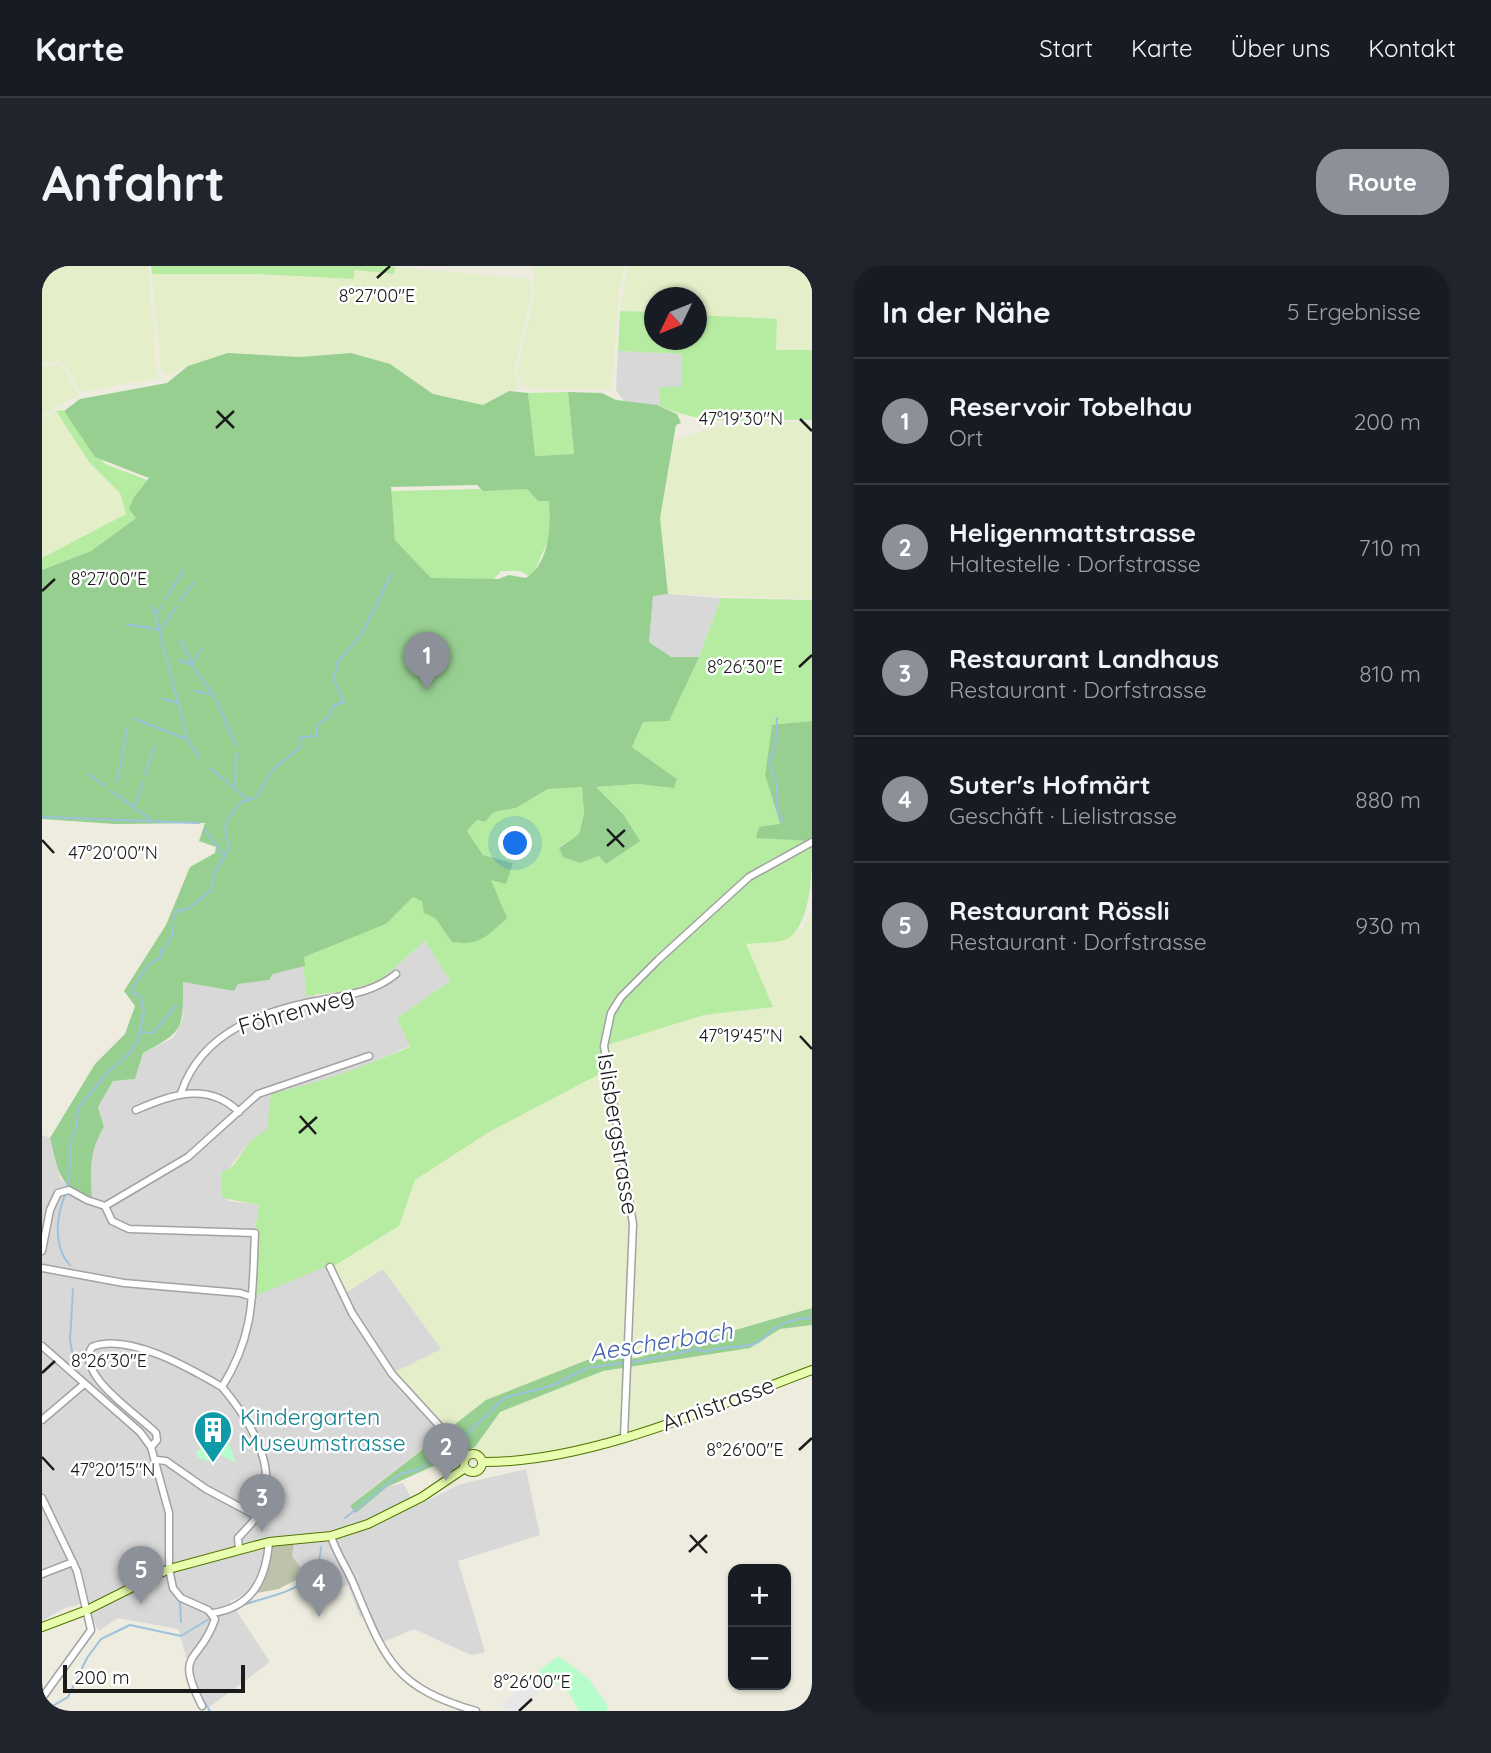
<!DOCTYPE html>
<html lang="de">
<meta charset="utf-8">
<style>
:root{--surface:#171b24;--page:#20242c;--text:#f1f3f6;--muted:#9ea1a6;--line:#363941;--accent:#8c9099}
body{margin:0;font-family:Quicksand,sans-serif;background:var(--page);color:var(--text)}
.controls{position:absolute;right:21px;bottom:21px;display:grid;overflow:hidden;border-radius:14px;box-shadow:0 2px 5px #0004}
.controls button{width:63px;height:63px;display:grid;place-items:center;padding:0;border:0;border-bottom:2px solid var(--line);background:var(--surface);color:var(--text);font:35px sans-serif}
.compass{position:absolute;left:602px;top:21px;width:63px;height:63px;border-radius:50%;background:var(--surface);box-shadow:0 2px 5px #0004;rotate:227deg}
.scale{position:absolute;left:21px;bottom:18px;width:182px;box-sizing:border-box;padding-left:7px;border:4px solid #1b1b1b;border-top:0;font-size:19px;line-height:24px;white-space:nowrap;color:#1b1b1b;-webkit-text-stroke:5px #fff;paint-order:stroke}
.you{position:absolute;left:474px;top:578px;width:24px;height:24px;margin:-18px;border:5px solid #fff;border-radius:50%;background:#1a73e8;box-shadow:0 0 0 10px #1a73e833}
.badge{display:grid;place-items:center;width:46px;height:46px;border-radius:50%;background:var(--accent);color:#fff;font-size:23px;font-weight:700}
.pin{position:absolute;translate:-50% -58px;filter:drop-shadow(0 2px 4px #0008)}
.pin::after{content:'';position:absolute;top:37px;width:24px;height:21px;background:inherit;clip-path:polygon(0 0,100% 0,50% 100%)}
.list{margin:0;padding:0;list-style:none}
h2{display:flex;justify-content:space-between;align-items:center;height:91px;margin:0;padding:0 28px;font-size:30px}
h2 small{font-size:23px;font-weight:400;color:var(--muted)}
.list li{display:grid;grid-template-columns:46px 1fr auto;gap:21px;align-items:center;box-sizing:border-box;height:126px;padding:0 28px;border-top:2px solid var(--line)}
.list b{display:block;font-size:26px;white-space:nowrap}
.list p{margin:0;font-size:23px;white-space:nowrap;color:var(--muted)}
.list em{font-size:23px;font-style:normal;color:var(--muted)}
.map{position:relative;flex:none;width:770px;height:1445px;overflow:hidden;border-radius:28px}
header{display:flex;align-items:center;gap:42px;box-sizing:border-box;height:98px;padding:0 35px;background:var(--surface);border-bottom:2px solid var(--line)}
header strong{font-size:33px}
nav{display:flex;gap:38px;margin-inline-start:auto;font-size:24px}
.intro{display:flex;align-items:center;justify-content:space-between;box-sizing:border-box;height:168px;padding:0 42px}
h1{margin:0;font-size:49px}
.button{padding:18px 32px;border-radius:28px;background:var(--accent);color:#fff;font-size:24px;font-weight:700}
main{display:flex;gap:42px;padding:0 42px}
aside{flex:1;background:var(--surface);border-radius:28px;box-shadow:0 2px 5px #0004}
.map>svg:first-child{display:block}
.residential{fill:#d9d8d8}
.construction{fill:#bdc2ab}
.farmland{fill:#e4eec9}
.grass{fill:#b6eca1}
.forest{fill:#97cf91;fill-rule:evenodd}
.park{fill:#b7fccb}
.parking{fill:#e7e7e7}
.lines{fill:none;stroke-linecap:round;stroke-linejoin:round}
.stream{stroke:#9cc2de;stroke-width:2}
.street-casing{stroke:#a2a2a2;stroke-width:9}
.secondary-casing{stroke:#4f7400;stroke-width:10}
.street{stroke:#fff;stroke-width:6}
.secondary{stroke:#e8fdae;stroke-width:8}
.ticks{fill:none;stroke:#1b1b1b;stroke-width:2.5}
.labels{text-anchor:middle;stroke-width:5;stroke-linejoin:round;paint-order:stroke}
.street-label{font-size:23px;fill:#1b1b1b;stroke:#fff}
.culture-label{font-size:23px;fill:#0d838f;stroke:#fff;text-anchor:start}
.water-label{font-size:24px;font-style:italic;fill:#4363ae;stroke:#fff}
.ticks-label{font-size:18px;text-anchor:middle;fill:#1b1b1b;stroke:#fff;stroke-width:5;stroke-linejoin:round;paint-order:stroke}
</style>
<header>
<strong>Karte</strong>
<nav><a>Start</a><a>Karte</a><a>Über uns</a><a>Kontakt</a></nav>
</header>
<div class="intro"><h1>Anfahrt</h1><a class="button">Route</a></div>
<main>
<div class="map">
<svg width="770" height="1445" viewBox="0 0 770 1445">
<rect width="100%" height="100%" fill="#edecdf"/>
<g class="residential">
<polygon points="576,85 640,88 639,121 617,144 588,143 574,124"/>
<polygon points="626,328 679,332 657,391 629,391 607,376 611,329"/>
<polygon points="383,675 408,715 355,752 368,780 315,803 258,821 229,827 226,863 208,875 185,905 179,928 187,935 217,939 211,974 290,998 303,1027 341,1003 400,1083 402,1166 319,1231 321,1242 323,1236 345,1221 361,1217 374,1240 419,1218 484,1203 498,1269 416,1295 443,1386 429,1389 372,1363 339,1377 326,1349 318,1351 306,1319 281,1328 254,1314 236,1323 208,1327 188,1335 228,1396 166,1442 151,1414 136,1363 76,1352 57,1365 41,1337 23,1342 0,1355 0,869 8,872 19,914 49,933 48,906 53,875 62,861 56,841 71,815 93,813 101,787 131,772 141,753 141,716 192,725 196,718 227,714 231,708 263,700 273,731 337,715"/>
</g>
<polygon class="construction" points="252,1276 250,1290 261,1305 254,1314 236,1323 215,1327 222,1313 229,1279"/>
<g class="farmland">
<polygon points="0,0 106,0 115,112 38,126 24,99 12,95 0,98"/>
<polygon points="491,0 583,0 577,23 569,123 488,123 477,116 476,101 493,24"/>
<polygon points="586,0 770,0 770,84 734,84 735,53 655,49 654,32 612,32 612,46 578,45"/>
<polygon points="353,1 488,13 490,23 473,100 477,123 466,125 441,139 391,128 348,98 309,87 146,100 127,109 119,105 110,8 215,8 312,13 312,4 352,8"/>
<polygon points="16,98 24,105 36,129 0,150 0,101"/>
<polygon points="14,145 47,196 78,227 84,248 0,292 0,153"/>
<polygon points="742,156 770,157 770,333 626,328 618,252 633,174 676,160"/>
<polygon points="770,644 770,1042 595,1092 545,1094 444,1134 402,1166 353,1106 399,1083 341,1003 303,1027 292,1000 357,960 373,914 447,866 562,780 662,749 730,741 703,678 759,664"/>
<polygon points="770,1059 770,1104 690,1133 540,1182 440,1196 433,1181 458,1146 561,1105 708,1082 738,1063"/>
</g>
<g class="grass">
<polygon points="109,0 344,0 353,1 352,8 312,4 312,13 215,8 110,8"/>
<path d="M578,45L612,46V74H654L655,49L735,53L734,84H770V154C714,152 670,163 618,140V121H639L640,88L576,85Z"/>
<polygon points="526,126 532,188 492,190 486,127"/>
<polygon points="21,144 63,198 105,214 92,231 95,251 49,285 0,304 0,292 84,248 78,227 47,196 14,145"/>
<polygon points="437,223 485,223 496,235 508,235 510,266 492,306 487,310 478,305 459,305 452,313 389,313 353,274 349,225"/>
<path d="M679,332L770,334V455L730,460L723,509L738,559L714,571L770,575C770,606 770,654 747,672C736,678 717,676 704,678L731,741L662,749L562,780L565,804L447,866L373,914L357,960L292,1000L290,998L213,1030L208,1025L211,974L217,939L181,932L179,928L180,906L191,900L208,875L225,863L229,827C277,818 322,800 368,781L355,752L408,715L383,675L337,715L303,725L264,730L261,691L344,658L371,631L380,634L410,676L449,613L441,589L425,565L435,554L443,556L452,546L474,542L506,523L540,520L542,548L537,568L517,581L538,597L557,590L581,548L554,521L596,518L632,521L635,513L590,481L601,456L657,391Z"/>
</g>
<g class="forest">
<path d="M186,87L258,91L309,87L348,98L391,128L441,139L467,125L486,127L493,190L532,188L526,126L560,127L574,134L615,139L635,148L639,157L634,159L618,252L626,328L611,330L607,376L629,391H657L627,455L601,456L590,481L635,513L632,522L596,518L554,521L581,548L598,575L564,598L557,590L538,597L521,591L517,582L537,568L542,548L540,521L506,523L474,542L452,546L443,556L435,554L425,565L441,589L471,597L464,618L449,614L465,652C445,670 438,680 410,676L393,652L382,647L380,635L371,631L344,658L262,691L263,700L231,708L227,714L196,718L192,725L141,716C141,762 143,765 101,787L93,813L71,815L56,841L62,861C47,884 48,907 50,933C16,922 16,903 8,872L53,798L83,768L93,740L82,725L124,659L148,601L173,587L174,581L157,575L163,557L73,558L0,553V304L49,285L94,252L87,243L92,231L107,212L53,191L22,145L38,133L125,117L146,100ZM435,219L441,225L485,223L496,235H507C509,261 508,296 484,312L467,309L456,313L389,312L353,274L349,221Z"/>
<polygon points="770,455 770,575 714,572 717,561 738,558 723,509 730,459"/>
<polygon points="770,1042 770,1059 738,1063 708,1082 561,1105 458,1146 433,1181 345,1221 314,1247 308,1240 444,1134 545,1094 595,1092"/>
</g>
<g class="park">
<polygon points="182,1163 194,1197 171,1185 167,1196 155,1191 154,1186"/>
<polygon points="516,1390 546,1412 566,1440 564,1445 537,1445 527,1427 515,1417 511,1420 497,1405"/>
</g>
<polygon class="parking" points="497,1405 508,1417 475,1445 465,1445 460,1438"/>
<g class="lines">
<g class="stream">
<polyline points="123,333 142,304"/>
<polyline points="138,335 152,316"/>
<polyline points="111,341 146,475 158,492"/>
<polyline points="115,347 120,339"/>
<polyline points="84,358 118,364 134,341"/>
<polyline points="139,374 149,397 174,433 194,479"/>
<polyline points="137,394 150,399 159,383"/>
<polyline points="152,425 168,428"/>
<polyline points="121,433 137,437"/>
<polyline points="735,452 733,483 727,495 735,519 734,538 740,556"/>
<polyline points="93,453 144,473"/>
<polyline points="169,503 205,533"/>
<polyline points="46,508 63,520"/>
<polyline points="103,509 112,481"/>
<polyline points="75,516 85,463"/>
<polyline points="193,520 194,487"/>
<polyline points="69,525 108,553"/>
<polyline points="92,541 101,516"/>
<polyline points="0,551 157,557"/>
<polyline points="162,563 182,589"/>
<polyline points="132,654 134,645 146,643 169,624 172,607 187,583 183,561 186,553 198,537 214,531 231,503 259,481 259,471 274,470 274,460 287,451 290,440 302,436 292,414 295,397 320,368 349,308"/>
<polyline points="99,766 111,767 134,740"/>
<polyline points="25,923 29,892 28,878 34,861 36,842 66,806 88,787 96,774 102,745 98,730 91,727 90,723 106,699 118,692 118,684 123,683 131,667 131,659"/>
<path d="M23,929C14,951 11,981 28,999"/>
<polyline points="31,1023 28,1074 32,1096"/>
<path d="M587,1097L656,1083L663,1086C679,1079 696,1083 712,1078C721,1075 723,1070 729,1065C741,1056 755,1052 770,1052"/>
<polyline points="416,1177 462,1132 509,1120 545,1102 582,1097"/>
<polyline points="303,1252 358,1208 377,1203 411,1180"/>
<polyline points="138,1336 139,1356"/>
<path d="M198,1340C233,1327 277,1326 279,1281"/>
<polyline points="159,1431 168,1445"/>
<polyline points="2,1445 26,1431 45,1392 59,1373 88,1359 139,1370 170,1351"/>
</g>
<defs>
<g id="street">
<path d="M139,827C160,764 225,743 285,733C311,728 333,725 354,708"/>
<path d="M94,844C128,829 166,815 197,846"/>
<path d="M63,940L70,955L87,963L213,967C210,1027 214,1067 180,1121C207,1153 239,1202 217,1247C212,1256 203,1264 196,1272L197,1283"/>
<polyline points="0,985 8,944 16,927 27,924 45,934 63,940 146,891 216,828 327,790"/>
<polyline points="288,1001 310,1047 350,1108 425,1190"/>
<polyline points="0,1002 82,1017 198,1027 210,1031"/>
<path d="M0,1080L98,1166L109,1181L127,1247V1303L131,1322L139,1332L166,1344L173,1353C158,1399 131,1383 160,1440"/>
<polyline points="0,1154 41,1119"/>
<polyline points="582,1171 591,958 562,780 569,747 579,731 617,693 707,611 770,576"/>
<path d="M109,1181L115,1174L114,1167C98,1150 32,1108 50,1081C86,1066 149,1103 180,1121"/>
<polyline points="115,1194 124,1195 164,1223 215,1250"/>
<polyline points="0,1232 35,1305 49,1364 0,1432"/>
<path d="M289,1270C294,1287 305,1302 312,1319C343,1393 351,1421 434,1445"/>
<polyline points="0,1308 31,1296"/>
<path d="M171,1347C211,1341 224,1312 227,1276"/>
</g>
<g id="secondary">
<circle cx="431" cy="1197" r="9"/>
<path d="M440,1196C546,1197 671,1141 770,1104"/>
<polyline points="0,1361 45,1344 127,1303 227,1276 289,1270 326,1258 380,1231 423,1202"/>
</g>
</defs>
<use href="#street" class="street-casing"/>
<use href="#secondary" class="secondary-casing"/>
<use href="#street" class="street"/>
<use href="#secondary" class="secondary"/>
</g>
<path class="ticks" d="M335,12L348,0M175,145L192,162M758,153L770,165M174,162L192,145M0,325L13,313M757,401L770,389M565,563L582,581M0,574L12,587M565,580L583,564M758,770L770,783M258,850L274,868M257,867L275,851M0,1107L13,1095M757,1184L770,1172M0,1191L12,1204M648,1269L665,1287M647,1286L665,1269M477,1445L490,1433"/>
<defs>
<symbol id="building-pin" viewBox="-11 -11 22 30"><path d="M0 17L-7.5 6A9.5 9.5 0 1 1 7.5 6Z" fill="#0f9aa8" stroke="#fff"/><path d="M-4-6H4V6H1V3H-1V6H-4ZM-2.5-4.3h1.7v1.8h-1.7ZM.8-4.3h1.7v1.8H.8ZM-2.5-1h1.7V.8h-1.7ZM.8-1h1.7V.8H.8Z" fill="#fff"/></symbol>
</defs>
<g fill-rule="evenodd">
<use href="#building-pin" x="149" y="1142" width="44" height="60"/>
</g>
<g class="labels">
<g class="street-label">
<text transform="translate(254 745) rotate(-16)" y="8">Föhrenweg</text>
<text transform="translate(576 868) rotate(81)" y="8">Islisbergstrasse</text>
<text transform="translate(676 1138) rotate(-20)" y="8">Arnistrasse</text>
</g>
<g class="culture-label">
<text x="198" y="1159">Kindergarten<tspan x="198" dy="26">Museumstrasse</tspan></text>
</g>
<g class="water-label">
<text transform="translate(619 1076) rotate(-9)" y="8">Aescherbach</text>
</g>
</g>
<g class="ticks-label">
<text x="335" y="36">8°27'00"E</text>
<text x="699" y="159">47°19'30"N</text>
<text x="67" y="319">8°27'00"E</text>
<text x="703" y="407">8°26'30"E</text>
<text x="71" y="593">47°20'00"N</text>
<text x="699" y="776">47°19'45"N</text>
<text x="67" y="1101">8°26'30"E</text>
<text x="703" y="1190">8°26'00"E</text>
<text x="71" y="1210">47°20'15"N</text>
<text x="490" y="1422">8°26'00"E</text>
</g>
</svg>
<div class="controls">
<button>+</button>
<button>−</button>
</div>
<svg class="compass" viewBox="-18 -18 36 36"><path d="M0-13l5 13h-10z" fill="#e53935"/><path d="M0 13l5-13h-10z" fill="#9ea1a6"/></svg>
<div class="scale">200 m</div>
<div class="you"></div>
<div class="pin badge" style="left:385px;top:424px">1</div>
<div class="pin badge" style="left:404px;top:1215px">2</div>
<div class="pin badge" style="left:220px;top:1266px">3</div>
<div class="pin badge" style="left:277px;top:1351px">4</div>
<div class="pin badge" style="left:99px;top:1338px">5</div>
</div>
<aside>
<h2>In der Nähe<small>5 Ergebnisse</small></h2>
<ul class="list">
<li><span class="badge">1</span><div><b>Reservoir Tobelhau</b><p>Ort</p></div><em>200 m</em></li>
<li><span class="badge">2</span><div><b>Heligenmattstrasse</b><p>Haltestelle · Dorfstrasse</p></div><em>710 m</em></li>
<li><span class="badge">3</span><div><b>Restaurant Landhaus</b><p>Restaurant · Dorfstrasse</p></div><em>810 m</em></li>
<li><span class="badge">4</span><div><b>Suter's Hofmärt</b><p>Geschäft · Lielistrasse</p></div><em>880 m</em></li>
<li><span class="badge">5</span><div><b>Restaurant Rössli</b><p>Restaurant · Dorfstrasse</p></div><em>930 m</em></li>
</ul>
</aside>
</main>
